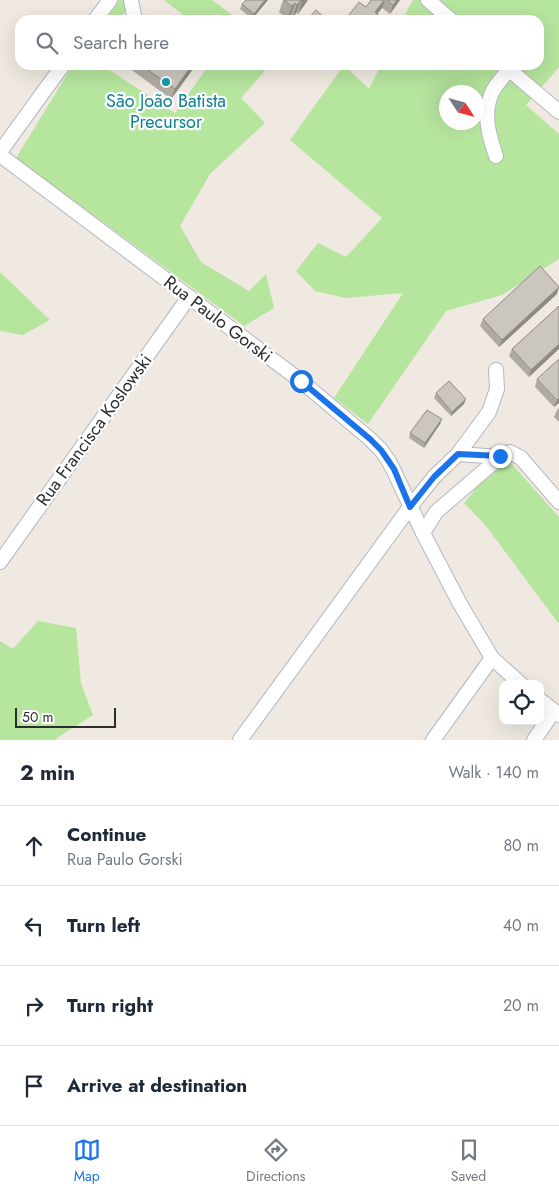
<!DOCTYPE html>
<meta charset="utf-8">
<style>
:root{--surface:#fff;--page:#f2f2f3;--text:#1f2937;--muted:#747a83;--line:#e0e1e3;--accent:#1a73e8}
body{margin:0;font-family:Jost,sans-serif;background:var(--page);color:var(--text)}
.controls{position:absolute;right:15px;bottom:15px;display:grid;overflow:hidden;border-radius:10px;box-shadow:0 5px 20px #0002}
.controls button{width:45px;height:45px;display:grid;place-items:center;padding:0;border:0;border-bottom:1px solid var(--line);background:var(--surface);color:var(--text);font:25px sans-serif}
.compass{position:absolute;left:439px;top:85px;width:45px;height:45px;border-radius:50%;background:var(--surface);box-shadow:0 5px 20px #0002;rotate:126deg}
.scale{position:absolute;left:15px;bottom:12px;width:101px;box-sizing:border-box;padding-left:5px;border:2px solid #2e2e2e;border-top:0;font-size:14px;line-height:18px;white-space:nowrap;color:#2e2e2e;-webkit-text-stroke:4px #fff;paint-order:stroke}
.stop{position:absolute;width:15px;height:15px;margin:-11px;border:4px solid #1a73e8;border-radius:50%;background:#fff}
.stop.end{background:#1a73e8;border-color:#fff;box-shadow:0 1px 5px #0008}
.list{margin:0;padding:0;list-style:none}
h2{display:flex;justify-content:space-between;align-items:center;height:65px;margin:0;padding:0 20px;font-size:21px}
h2 small{font-size:16px;font-weight:400;color:var(--muted)}
.list li{display:grid;grid-template-columns:32px 1fr auto;gap:15px;align-items:center;box-sizing:border-box;height:80px;padding:0 20px;border-top:1px solid var(--line)}
.list b{display:block;font-size:19px;white-space:nowrap}
.list p{margin:0;font-size:16px;white-space:nowrap;color:var(--muted)}
.list em{font-size:16px;font-style:normal;color:var(--muted)}
.icon{flex:none;width:28px;height:28px;fill:none;stroke:currentColor;stroke-width:2;stroke-linecap:round;stroke-linejoin:round}
.map{position:relative;flex:none;width:559px;height:740px;overflow:hidden}
.search{position:absolute;background:var(--surface);box-shadow:0 5px 20px #0002;left:15px;right:15px;top:15px;height:55px;display:flex;align-items:center;gap:12px;box-sizing:border-box;padding:0 18px;border-radius:15px;color:var(--muted);font-size:19px}
.sheet{height:385px;background:var(--surface)}
nav{display:flex;justify-content:space-around;align-items:center;box-sizing:border-box;height:70px;border-top:1px solid var(--line);background:var(--surface);font-size:14px;color:var(--muted)}
nav a{display:grid;justify-items:center;gap:2px}
nav .on{color:var(--accent)}
.map>svg:first-child{display:block}
.green{fill:#b6e59e;fill-rule:evenodd}
.lines{fill:none;stroke-linecap:round;stroke-linejoin:round}
.minor-casing{stroke:#b4b7c1;stroke-width:16}
.minor{stroke:#fff;stroke-width:14}
.wall{fill:#afaba4}
.shaded-wall{fill:#8e8b86}
.building{fill:#cbc7bf;stroke:#8e8b86}
.route{stroke:#1a73e8;stroke-width:6}
.culture-dot{fill:#0f9aa8;stroke:#fff;stroke-width:2}
.labels{text-anchor:middle;stroke-width:4.5;stroke-linejoin:round;paint-order:stroke}
.culture-label{font-size:18px;fill:#0d838f;stroke:#fff}
.street-label{font-size:18px;fill:#2e2e2e;stroke:#fff}
</style>
<div class="map">
<svg width="559" height="740" viewBox="0 0 559 740">
<rect width="100%" height="100%" fill="#efe9e1"/>
<g class="green">
<polygon points="119,0 127,0 127,9 119,20 104,20"/>
<polygon points="164,0 212,0 239,20 190,20"/>
<path d="M413,0H559V67L526,105L559,134V259L502,295L446,311L368,424L334,398L403,293L346,298L315,291L296,271L318,243L346,257L382,218L290,140L344,65L369,89L381,65H539V20H402ZM446,92H476V122H446Z"/>
<polygon points="73,65 102,65 175,113 209,65 270,65 241,98 265,123 210,174 180,226 201,262 249,291 266,274 274,308 244,326 16,158"/>
<polygon points="0,272 50,320 23,335 0,331"/>
<polygon points="511,463 559,517 559,624 486,526 464,503 492,469"/>
<polygon points="38,621 76,628 81,683 93,715 54,740 0,740 0,641 13,649"/>
</g>
<g class="lines">
<defs>
<g id="minor">
<polyline points="131,0 135,20"/>
<polyline points="428,0 451,20"/>
<polyline points="95,20 110,0"/>
<polyline points="504,65 559,112"/>
<polyline points="0,152 63,65"/>
<polyline points="0,155 301,381 370,439 381,450 388,460 393,469 423,533 459,602 492,658 521,684"/>
<path d="M496,156C489,136 483,115 491,95C494,86 503,77 509,70"/>
<polyline points="458,454 500,457"/>
<polyline points="423,533 436,512 500,457 510,452 521,458 559,502"/>
<polyline points="0,562 189,297"/>
<polyline points="540,700 559,715"/>
<polyline points="240,740 410,507 434,477 458,454 489,412 497,389 496,370"/>
<polyline points="433,740 492,658"/>
<polyline points="534,740 554,711"/>
</g>
</defs>
<use href="#minor" class="minor-casing"/>
<use href="#minor" class="minor"/>
</g>
<g class="wall">
<polygon points="268,0 252,19 240,9 242,4"/>
<polygon points="283,0 308,0 298,14 296,13 292,18 290,16 287,19 279,12"/>
<polygon points="371,0 400,0 390,14 382,8 377,14 382,20 347,20 349,15 366,7"/>
<polygon points="125,65 196,65 171,99"/>
<polygon points="320,65 330,65 326,70"/>
<polygon points="557,294 499,347 480,326 483,319"/>
<polygon points="559,306 529,377 509,356 512,349"/>
<polygon points="537,379 559,403 554,407 535,387"/>
<polygon points="436,393 464,404 451,416 434,398"/>
<polygon points="559,408 559,422 554,417 557,410"/>
<polygon points="442,419 440,424 424,448 409,438 410,433"/>
</g>
<g class="shaded-wall">
<polygon points="265,0 268,0 252,19 254,14"/>
<polygon points="301,0 296,13 292,18 297,5"/>
<polygon points="303,0 308,0 298,14 302,1"/>
<polygon points="385,0 382,8 372,20 375,12"/>
<polygon points="397,0 400,0 390,14 393,5"/>
<polygon points="295,3 290,16 287,19 292,6"/>
<polygon points="192,65 196,65 171,99 175,89"/>
<polygon points="559,287 557,294 499,347 502,340"/>
<polygon points="559,344 559,349 529,377 531,370"/>
<polygon points="559,398 559,403 554,407 557,400"/>
<polygon points="466,399 464,404 451,416 452,412"/>
<polygon points="442,419 440,424 424,448 425,443"/>
</g>
<g class="building">
<polygon points="246,0 265,0 254,14 242,4"/>
<polygon points="284,0 303,0 302,1 301,0 297,5 295,3 292,6"/>
<polygon points="371,0 384,0 375,12 382,18 381,20 356,20 349,15 359,2 366,7"/>
<polygon points="387,0 397,0 393,5"/>
<polygon points="316,10 327,20 307,20"/>
<polygon points="148,15 156,20 144,20"/>
<polygon points="141,65 192,65 175,89"/>
<polygon points="540,266 559,287 502,340 483,319"/>
<polygon points="559,306 559,344 531,370 512,349"/>
<polygon points="559,359 559,398 557,400 537,379"/>
<polygon points="449,381 466,399 452,412 436,393"/>
<polygon points="427,410 442,419 425,443 410,433"/>
</g>
<g class="lines">
<polyline class="route" points="301,381 370,439 381,450 394,469 410,507 434,477 458,454 500,456"/>
</g>
<circle class="culture-dot" cx="166" cy="82" r="5"/>
<g class="labels">
<g class="culture-label">
<text x="166" y="107">São João Batista<tspan x="166" dy="21">Precursor</tspan></text>
</g>
<g class="street-label">
<text transform="translate(218 319) rotate(37)" y="6">Rua Paulo Gorski</text>
<text transform="translate(94 430) rotate(-54)" y="6">Rua Francisca Koslowski</text>
</g>
</g>
</svg>
<div class="controls">
<button><svg class="icon" aria-label="locate" viewBox="0 0 24 24"><circle cx="12" cy="12" r="6"/><path d="M12 2v4M12 18v4M2 12h4M18 12h4"/></svg></button>
</div>
<svg class="compass" viewBox="-18 -18 36 36"><path d="M0-13l5 13h-10z" fill="#e53935"/><path d="M0 13l5-13h-10z" fill="#747a83"/></svg>
<div class="scale">50 m</div>
<div class="stop" style="left:301px;top:381px"></div>
<div class="stop end" style="left:500px;top:456px"></div>
<div class="search"><svg class="icon" aria-label="search" viewBox="0 0 24 24"><circle cx="10" cy="10" r="6"/><path d="M15 15l6 6"/></svg>Search here</div>
</div>
<section class="sheet">
<h2>2 min<small>Walk · 140 m</small></h2>
<ul class="list">
<li><svg class="icon" aria-label="ahead" viewBox="0 0 24 24"><path d="M12 20V5M6 11l6-6 6 6"/></svg><div><b>Continue</b><p>Rua Paulo Gorski</p></div><em>80 m</em></li>
<li><svg class="icon" aria-label="left" viewBox="0 0 24 24"><path d="M17 20v-9H6M10 6l-5 5 5 5"/></svg><div><b>Turn left</b></div><em>40 m</em></li>
<li><svg class="icon" aria-label="right" viewBox="0 0 24 24"><path d="M7 20v-9h11M14 6l5 5-5 5"/></svg><div><b>Turn right</b></div><em>20 m</em></li>
<li><svg class="icon" aria-label="arrive" viewBox="0 0 24 24"><path d="M6 21V4h12l-3 4 3 4H6"/></svg><div><b>Arrive at destination</b></div></li>
</ul>
</section>
<nav>
<a class="on"><svg class="icon" aria-label="map" viewBox="0 0 24 24"><path d="M3 6l6-2 6 2 6-2v14l-6 2-6-2-6 2zM9 4v14M15 6v14"/></svg>Map</a>
<a><svg class="icon" aria-label="directions" viewBox="0 0 24 24"><path d="M12 3l9 9-9 9-9-9zM9 14v-3h6M13 9l2 2-2 2"/></svg>Directions</a>
<a><svg class="icon" aria-label="saved" viewBox="0 0 24 24"><path d="M7 4h10v16l-5-4-5 4z"/></svg>Saved</a>
</nav>
